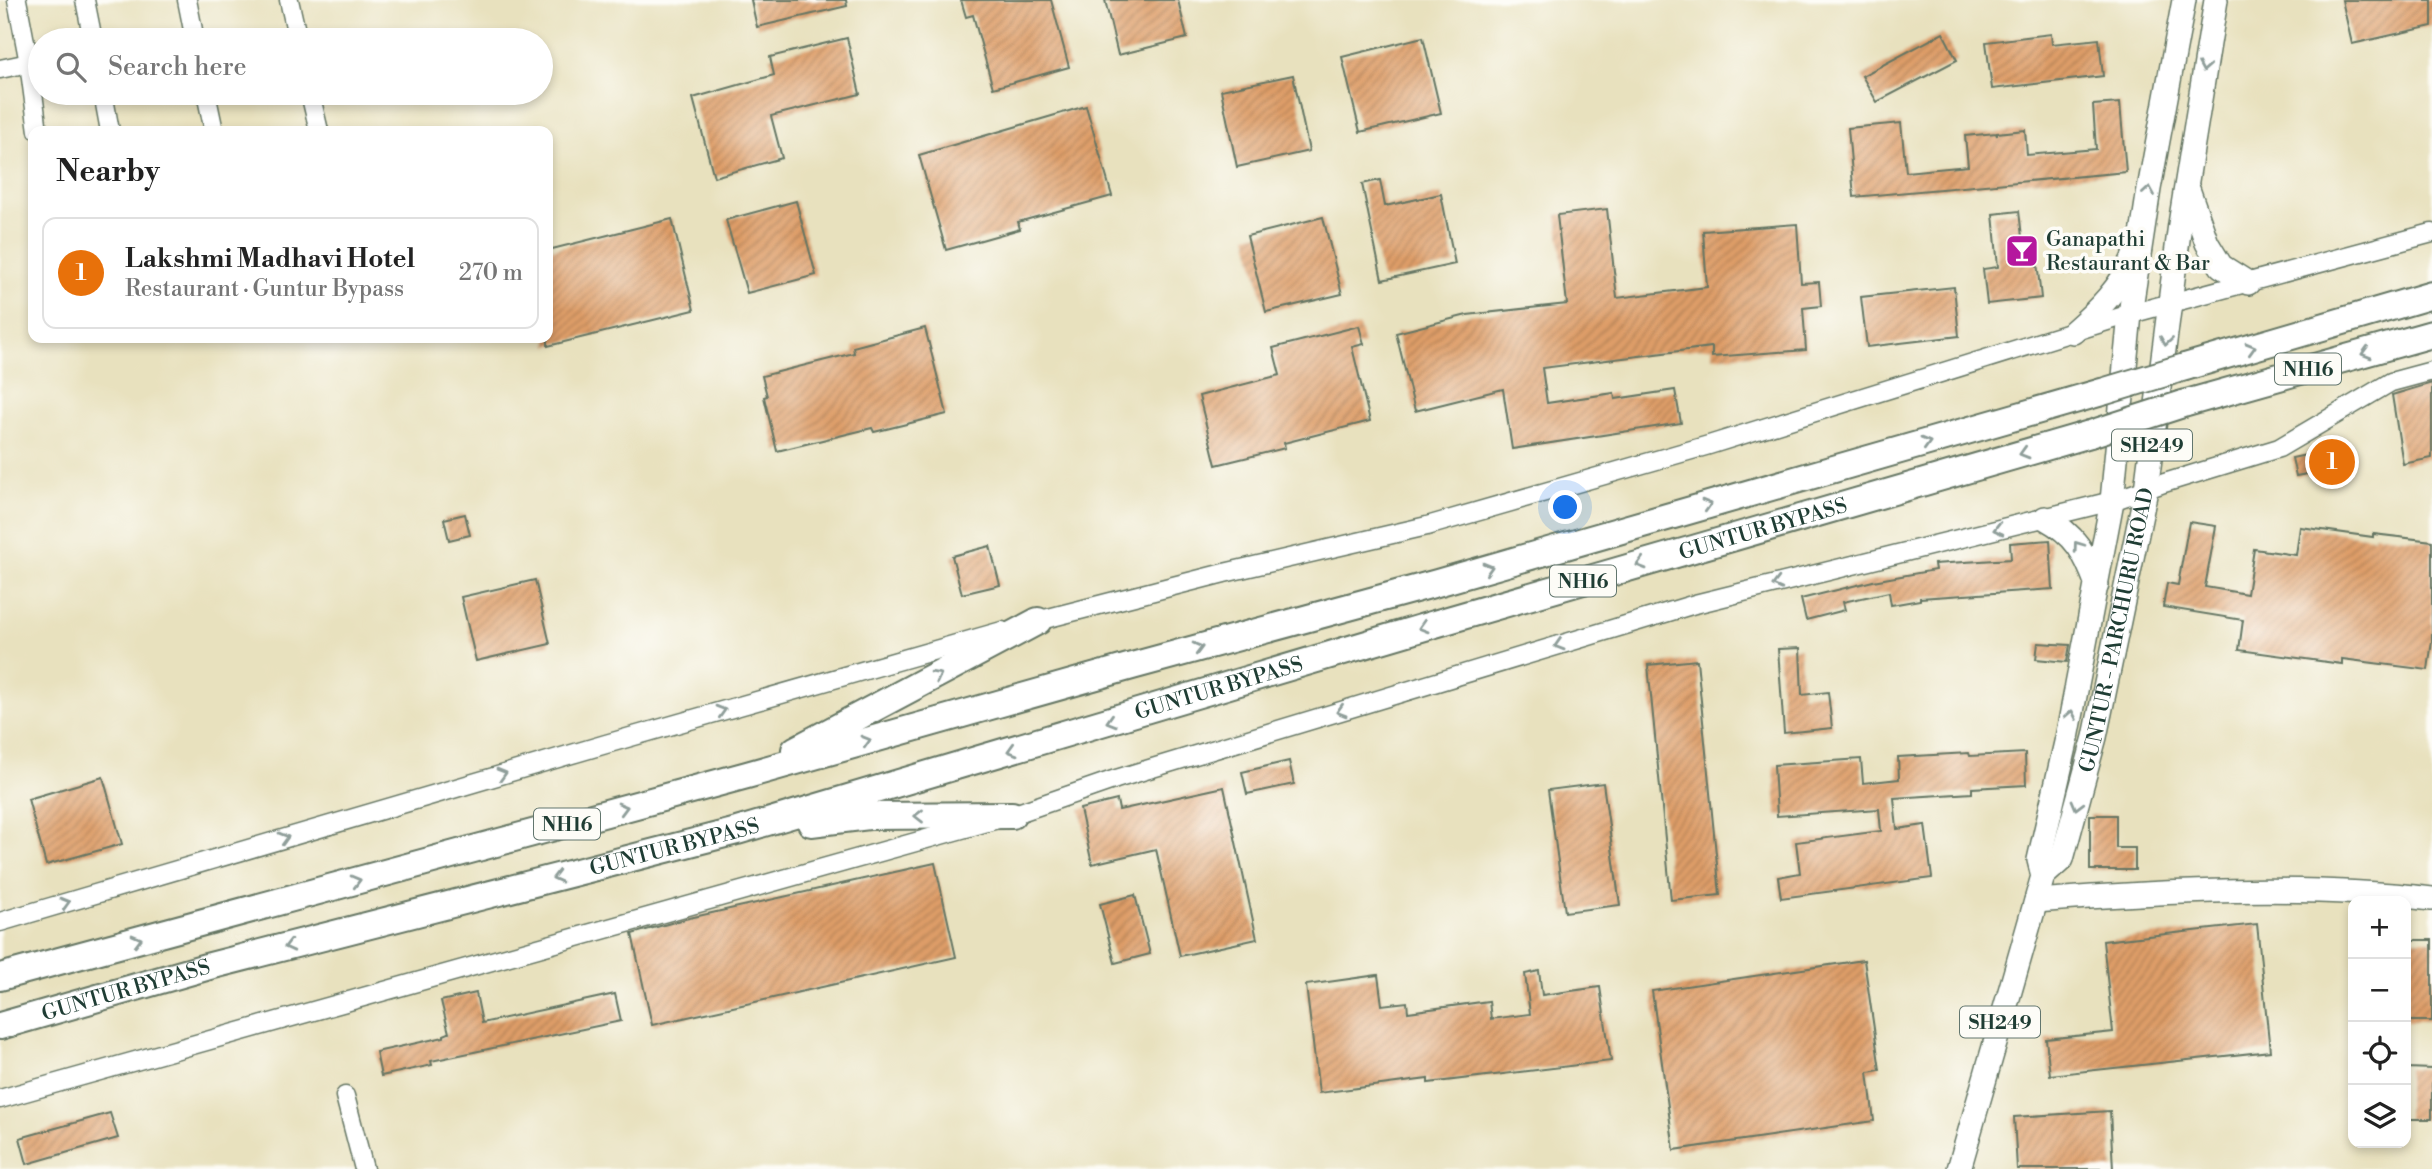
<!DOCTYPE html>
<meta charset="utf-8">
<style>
:root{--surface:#fff;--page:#f2f2f2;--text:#222;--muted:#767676;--line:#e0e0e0;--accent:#b5179e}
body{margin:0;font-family:"Libre Bodoni",serif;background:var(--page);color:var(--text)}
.controls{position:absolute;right:21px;bottom:21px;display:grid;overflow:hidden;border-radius:14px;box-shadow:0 4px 10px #0003}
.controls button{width:63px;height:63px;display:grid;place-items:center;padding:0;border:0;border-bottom:2px solid var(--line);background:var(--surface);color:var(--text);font:35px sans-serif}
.you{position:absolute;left:1566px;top:508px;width:24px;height:24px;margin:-18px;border:5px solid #fff;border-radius:50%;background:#1a73e8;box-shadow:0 0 0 10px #1a73e833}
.badge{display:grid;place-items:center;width:46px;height:46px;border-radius:50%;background:var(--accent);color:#fff;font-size:23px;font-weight:700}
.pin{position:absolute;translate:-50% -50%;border:4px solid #fff;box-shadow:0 2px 7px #0006}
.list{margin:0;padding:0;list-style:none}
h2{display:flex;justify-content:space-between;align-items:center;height:91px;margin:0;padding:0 28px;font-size:30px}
h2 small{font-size:23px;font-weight:400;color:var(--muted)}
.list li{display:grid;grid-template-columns:46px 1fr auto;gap:21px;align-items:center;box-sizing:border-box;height:112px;margin:0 14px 14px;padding:0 14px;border:2px solid var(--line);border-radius:14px}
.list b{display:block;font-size:26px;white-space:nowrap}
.list p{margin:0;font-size:23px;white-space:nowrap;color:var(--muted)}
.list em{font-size:23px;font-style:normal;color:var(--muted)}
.icon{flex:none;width:38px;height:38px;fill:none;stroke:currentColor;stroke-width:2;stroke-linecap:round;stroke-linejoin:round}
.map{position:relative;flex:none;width:2432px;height:1169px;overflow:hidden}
.search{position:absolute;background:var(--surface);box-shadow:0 4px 10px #0003;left:28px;top:28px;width:525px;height:77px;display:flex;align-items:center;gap:18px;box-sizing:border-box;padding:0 24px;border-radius:38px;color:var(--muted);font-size:26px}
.panel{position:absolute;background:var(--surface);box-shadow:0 4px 10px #0003;left:28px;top:126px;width:525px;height:217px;border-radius:14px}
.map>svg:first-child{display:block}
.building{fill:url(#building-hatch)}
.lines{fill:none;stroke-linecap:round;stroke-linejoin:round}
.minor-casing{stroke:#657664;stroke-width:21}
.major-casing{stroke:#657664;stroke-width:26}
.highway-casing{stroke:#657664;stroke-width:30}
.minor{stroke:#fff;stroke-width:18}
.major{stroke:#fff;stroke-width:23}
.highway{stroke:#fff;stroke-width:26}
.highway-bridge-casing{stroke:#657664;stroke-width:30;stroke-linecap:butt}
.highway-bridge{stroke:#fff;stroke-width:26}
.oneway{stroke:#8f9e9a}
.labels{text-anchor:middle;stroke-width:7;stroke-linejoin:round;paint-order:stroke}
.shield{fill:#fdfcf7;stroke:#62766e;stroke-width:2}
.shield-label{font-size:19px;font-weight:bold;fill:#1f3d34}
.poi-label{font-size:21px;fill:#1f3d34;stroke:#fdfcf7;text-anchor:start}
.street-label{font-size:21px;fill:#1f3d34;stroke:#fdfcf7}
</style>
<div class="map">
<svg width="2432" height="1169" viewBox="0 0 2432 1169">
<defs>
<pattern id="building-hatch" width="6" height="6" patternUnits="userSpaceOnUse" patternTransform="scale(1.75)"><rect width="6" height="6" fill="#de9d68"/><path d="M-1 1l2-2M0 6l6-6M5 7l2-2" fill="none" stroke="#b38156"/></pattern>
</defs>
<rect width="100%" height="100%" fill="#fdfcf7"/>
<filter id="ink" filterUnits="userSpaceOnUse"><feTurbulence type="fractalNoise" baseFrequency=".0143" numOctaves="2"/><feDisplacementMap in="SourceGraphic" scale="14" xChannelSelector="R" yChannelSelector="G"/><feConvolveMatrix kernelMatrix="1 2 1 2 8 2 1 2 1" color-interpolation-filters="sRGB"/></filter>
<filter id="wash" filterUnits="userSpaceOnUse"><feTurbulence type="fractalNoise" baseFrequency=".00686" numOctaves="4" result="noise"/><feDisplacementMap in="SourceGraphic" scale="28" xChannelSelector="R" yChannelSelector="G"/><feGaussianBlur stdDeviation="1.57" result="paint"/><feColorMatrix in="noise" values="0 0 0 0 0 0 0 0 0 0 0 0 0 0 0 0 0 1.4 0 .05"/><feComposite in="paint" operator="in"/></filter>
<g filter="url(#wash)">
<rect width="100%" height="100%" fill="#e8e1be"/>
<g id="blocks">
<g class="building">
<polygon points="751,0 846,0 847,6 757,27"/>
<polygon points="961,0 1051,0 1069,67 993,88 973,15 966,17"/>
<polygon points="1105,0 1178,0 1187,38 1118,55"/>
<polygon points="2342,0 2432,0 2432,26 2352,44"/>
<polygon points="1943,33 1957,60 1877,102 1862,76"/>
<polygon points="2051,34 2052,44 2099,39 2103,76 1992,89 1986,42"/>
<polygon points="1423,37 1441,113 1360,132 1342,57"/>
<polygon points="847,38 860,94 771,116 782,158 714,177 693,98 774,75 770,57"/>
<polygon points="1293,75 1309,151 1237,167 1221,90"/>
<polygon points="2120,103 2126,172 1854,197 1848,128 1901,123 1906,172 1968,166 1965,136 1996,133 1997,136 1997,133 2025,130 2027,155 2096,149 2093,105"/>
<polygon points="1086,106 1112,196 1018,222 1020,229 946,250 919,155"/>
<polygon points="1380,180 1385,206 1441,194 1455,264 1382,280 1362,184"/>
<polygon points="796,201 816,275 747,293 726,220"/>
<polygon points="1607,209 1617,298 1707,287 1703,231 1797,224 1801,283 1819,282 1821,306 1803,308 1806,350 1712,357 1712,347 1542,368 1547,403 1614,393 1615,399 1675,390 1681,423 1512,449 1503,389 1415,411 1396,333 1467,315 1567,304 1557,215"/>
<polygon points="2019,211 2025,263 2037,262 2041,298 1987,304 1983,269 1998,267 1993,214"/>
<polygon points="1323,217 1342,294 1266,312 1247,236"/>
<polygon points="672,219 694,310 548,346 548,250"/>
<polygon points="1954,287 1959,336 1867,347 1861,297"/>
<polygon points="1359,326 1364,344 1352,347 1370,421 1284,443 1285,448 1216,465 1199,396 1280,375 1273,348"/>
<polygon points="925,328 947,414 874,432 872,428 777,451 764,397 767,396 762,376 854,353 853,347"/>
<polygon points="2432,383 2432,458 2403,464 2392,395"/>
<polygon points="2330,450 2333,469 2296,476 2292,458"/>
<polygon points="465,514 470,535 449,540 444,519"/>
<polygon points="2189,522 2216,526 2205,587 2247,594 2254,549 2296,555 2300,527 2373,537 2373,534 2432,541 2432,641 2428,670 2342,659 2342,664 2239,650 2243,620 2163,607 2167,583 2178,585"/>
<polygon points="2050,540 2053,589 1920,598 1920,600 1891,605 1889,592 1843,602 1845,610 1806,620 1801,599 1873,581 1935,570 1934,564 2011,559 2010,543"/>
<polygon points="990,546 1000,585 962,594 952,556"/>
<polygon points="535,580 550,644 476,661 461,597"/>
<polygon points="2038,643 2070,645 2067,662 2036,659"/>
<polygon points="1800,648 1802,695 1828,692 1832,728 1784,733 1778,649"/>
<polygon points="1697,660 1720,895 1671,900 1648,665"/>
<polygon points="1969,753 1970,756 2025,753 2026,785 1972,788 1972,793 1894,798 1897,829 1925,825 1932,878 1781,898 1778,877 1800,873 1796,842 1881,831 1879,809 1777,816 1774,765 1861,759 1863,783 1899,779 1898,757"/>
<polygon points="1289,761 1294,784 1247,794 1242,772"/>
<polygon points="103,777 122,844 46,865 28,799"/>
<polygon points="1603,783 1620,905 1565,912 1548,790"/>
<polygon points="1224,787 1257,939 1180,956 1156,849 1092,864 1080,809 1117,800 1119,810"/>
<polygon points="2090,815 2116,815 2116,848 2135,848 2135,870 2090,870"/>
<polygon points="935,863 956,957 652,1025 632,934 685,919"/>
<polygon points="1135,895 1150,954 1115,963 1100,904"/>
<polygon points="2257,924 2270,1051 2050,1075 2046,1039 2113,1032 2103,941"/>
<rect x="2406" y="940" width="26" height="81"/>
<polygon points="1864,960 1880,1070 1868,1072 1874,1121 1674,1150 1652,991"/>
<polygon points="1539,971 1542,995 1600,987 1611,1061 1428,1083 1428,1079 1319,1093 1306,985 1378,975 1382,1005 1407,1002 1408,1012 1489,1001 1491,1019 1530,1014 1525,974"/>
<polygon points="476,993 482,1023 615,994 621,1021 431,1061 432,1065 381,1076 376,1052 444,1037 444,1035 449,1033 441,1001"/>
<polygon points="2407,1068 2432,1069 2432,1119 2407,1119"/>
<polygon points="2110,1111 2113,1169 2017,1169 2014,1117"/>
<polygon points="110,1113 118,1138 27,1164 20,1138"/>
</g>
</g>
</g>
<g filter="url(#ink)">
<use href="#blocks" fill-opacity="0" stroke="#657664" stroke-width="2"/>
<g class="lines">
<defs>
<g id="minor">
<polyline points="17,0 29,63 38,131"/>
<polyline points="85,0 93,40"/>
<polyline points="187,0 195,40"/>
<polyline points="289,0 298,40"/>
<polyline points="0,69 29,63"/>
<polyline points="103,93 110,131"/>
<polyline points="206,93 214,131"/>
<polyline points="310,93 319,131"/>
<polyline points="1029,623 1224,573 1427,526 1709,445 2130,314 2432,233"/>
<polyline points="0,922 606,744 1002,631"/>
<polyline points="345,1096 364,1169"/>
<polyline points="0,1099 1012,815 1116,779 1695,604 2112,501 2161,484 2279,448 2391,382 2432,371"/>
</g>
<g id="major">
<polyline points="2188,189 2207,243 2221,266 2248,283"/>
<path d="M2073,332C2098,310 2121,288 2134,256"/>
<path d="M2045,518C2076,535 2085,553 2097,585"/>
<path id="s1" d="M2043,876L2062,859L2095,737L2146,490L2180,224L2216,0"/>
<path d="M2036,901C2166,891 2302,884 2432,899"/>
<polyline points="1959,1169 2043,876 2039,860 2067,738 2112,501 2130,314 2149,189 2184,0"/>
</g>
<g id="highway">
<polyline points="2185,367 2432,295"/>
<polyline points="2183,404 2432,334"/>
<polyline points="795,750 1038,621"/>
<polyline points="811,823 869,816 1012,815"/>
<polyline points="0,977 747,775 1132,666 1437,583 2102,392"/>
<path id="s2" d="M0,1026L206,967L737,831L1438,623L2090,434"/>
</g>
</defs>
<use href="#minor" class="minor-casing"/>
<use href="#major" class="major-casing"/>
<use href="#highway" class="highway-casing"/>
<use href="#minor" class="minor"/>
<use href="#major" class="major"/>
<use href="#highway" class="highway"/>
<defs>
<g id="highway-bridge">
<polyline points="2102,392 2185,367"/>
<polyline points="2090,434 2183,404"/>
</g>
</defs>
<use href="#highway-bridge" class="highway-bridge-casing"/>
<use href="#highway-bridge" class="highway-bridge"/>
</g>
<defs><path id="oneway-chevron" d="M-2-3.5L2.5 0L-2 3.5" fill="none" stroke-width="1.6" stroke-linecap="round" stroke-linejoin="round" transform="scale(1.75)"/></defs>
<g class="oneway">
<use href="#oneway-chevron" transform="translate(2204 67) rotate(100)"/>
<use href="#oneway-chevron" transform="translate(2149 191) rotate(-81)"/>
<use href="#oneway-chevron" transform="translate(2166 341) rotate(98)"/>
<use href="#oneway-chevron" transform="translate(2251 348) rotate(-16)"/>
<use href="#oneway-chevron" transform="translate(2366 353) rotate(164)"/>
<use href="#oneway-chevron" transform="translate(1926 443) rotate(-16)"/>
<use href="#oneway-chevron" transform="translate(2024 453) rotate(164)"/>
<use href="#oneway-chevron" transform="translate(1707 505) rotate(-16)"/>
<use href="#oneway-chevron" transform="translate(1998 529) rotate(166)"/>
<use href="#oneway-chevron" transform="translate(2078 546) rotate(-126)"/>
<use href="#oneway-chevron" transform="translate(1641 564) rotate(164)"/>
<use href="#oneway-chevron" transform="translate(1488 568) rotate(-16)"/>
<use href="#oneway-chevron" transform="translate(1777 584) rotate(166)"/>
<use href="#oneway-chevron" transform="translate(1423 627) rotate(163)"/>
<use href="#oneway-chevron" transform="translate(1559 645) rotate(163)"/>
<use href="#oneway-chevron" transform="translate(1198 648) rotate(-15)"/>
<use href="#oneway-chevron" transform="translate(937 676) rotate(-28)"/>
<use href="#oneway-chevron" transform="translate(721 711) rotate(-16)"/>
<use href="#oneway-chevron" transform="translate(1341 711) rotate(163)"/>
<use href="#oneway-chevron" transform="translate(2071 715) rotate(-79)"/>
<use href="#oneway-chevron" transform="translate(1111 721) rotate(163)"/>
<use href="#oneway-chevron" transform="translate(866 741) rotate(-16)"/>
<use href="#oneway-chevron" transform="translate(1012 750) rotate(164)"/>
<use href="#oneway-chevron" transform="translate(502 774) rotate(-16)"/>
<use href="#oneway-chevron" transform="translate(2077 805) rotate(105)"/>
<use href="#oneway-chevron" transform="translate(623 808) rotate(-15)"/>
<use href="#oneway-chevron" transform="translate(919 816) rotate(180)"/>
<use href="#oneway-chevron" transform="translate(284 838) rotate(-16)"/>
<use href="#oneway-chevron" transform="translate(557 877) rotate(166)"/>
<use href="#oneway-chevron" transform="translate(356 881) rotate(-15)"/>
<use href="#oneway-chevron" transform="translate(65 903) rotate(-16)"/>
<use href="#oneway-chevron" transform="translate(137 940) rotate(-15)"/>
<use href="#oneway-chevron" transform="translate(289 946) rotate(166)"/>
</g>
</g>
<defs>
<symbol id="bar-square" viewBox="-11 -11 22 22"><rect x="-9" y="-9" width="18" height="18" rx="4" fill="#b5179e" stroke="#fdfcf7"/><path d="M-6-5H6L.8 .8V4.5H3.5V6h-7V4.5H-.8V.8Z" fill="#fff"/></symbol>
</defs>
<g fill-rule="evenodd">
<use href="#bar-square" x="2003" y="232" width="38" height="38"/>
</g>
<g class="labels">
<g class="shield">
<rect x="2275" y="353.5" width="66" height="31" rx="5"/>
<rect x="2112" y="429.5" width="80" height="31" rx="5"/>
<rect x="1550" y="565.5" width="66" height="31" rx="5"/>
<rect x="534" y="808.5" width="66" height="31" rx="5"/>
<rect x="1960" y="1006.5" width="80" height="31" rx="5"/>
</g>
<g class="shield-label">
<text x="2308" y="376">NH16</text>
<text x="2152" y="452">SH249</text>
<text x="1583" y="588">NH16</text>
<text x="567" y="831">NH16</text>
<text x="2000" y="1029">SH249</text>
</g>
<g class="poi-label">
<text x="2046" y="246">Ganapathi<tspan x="2046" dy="24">Restaurant &amp; Bar</tspan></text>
</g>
<g class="street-label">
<text dy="7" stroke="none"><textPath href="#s2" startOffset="1832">GUNTUR BYPASS</textPath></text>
<text dy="7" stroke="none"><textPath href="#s1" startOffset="261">GUNTUR - PARCHURU ROAD</textPath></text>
<text dy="7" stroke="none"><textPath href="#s2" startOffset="1265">GUNTUR BYPASS</textPath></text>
<text dy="7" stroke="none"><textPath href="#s2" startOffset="698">GUNTUR BYPASS</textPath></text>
<text dy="7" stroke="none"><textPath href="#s2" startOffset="131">GUNTUR BYPASS</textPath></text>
</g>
</g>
</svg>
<div class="controls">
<button>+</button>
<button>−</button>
<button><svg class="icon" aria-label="locate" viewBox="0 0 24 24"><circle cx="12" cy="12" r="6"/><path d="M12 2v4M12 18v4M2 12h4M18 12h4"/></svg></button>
<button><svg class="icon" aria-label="layers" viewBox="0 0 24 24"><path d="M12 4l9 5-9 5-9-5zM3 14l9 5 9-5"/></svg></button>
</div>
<div class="you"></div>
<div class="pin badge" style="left:2332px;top:462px;background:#e8710a">1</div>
<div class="search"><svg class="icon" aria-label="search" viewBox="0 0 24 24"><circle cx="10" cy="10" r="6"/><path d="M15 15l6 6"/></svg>Search here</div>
<section class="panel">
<h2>Nearby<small></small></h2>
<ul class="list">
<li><span class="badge" style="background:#e8710a">1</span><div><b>Lakshmi Madhavi Hotel</b><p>Restaurant · Guntur Bypass</p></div><em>270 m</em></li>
</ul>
</section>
</div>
